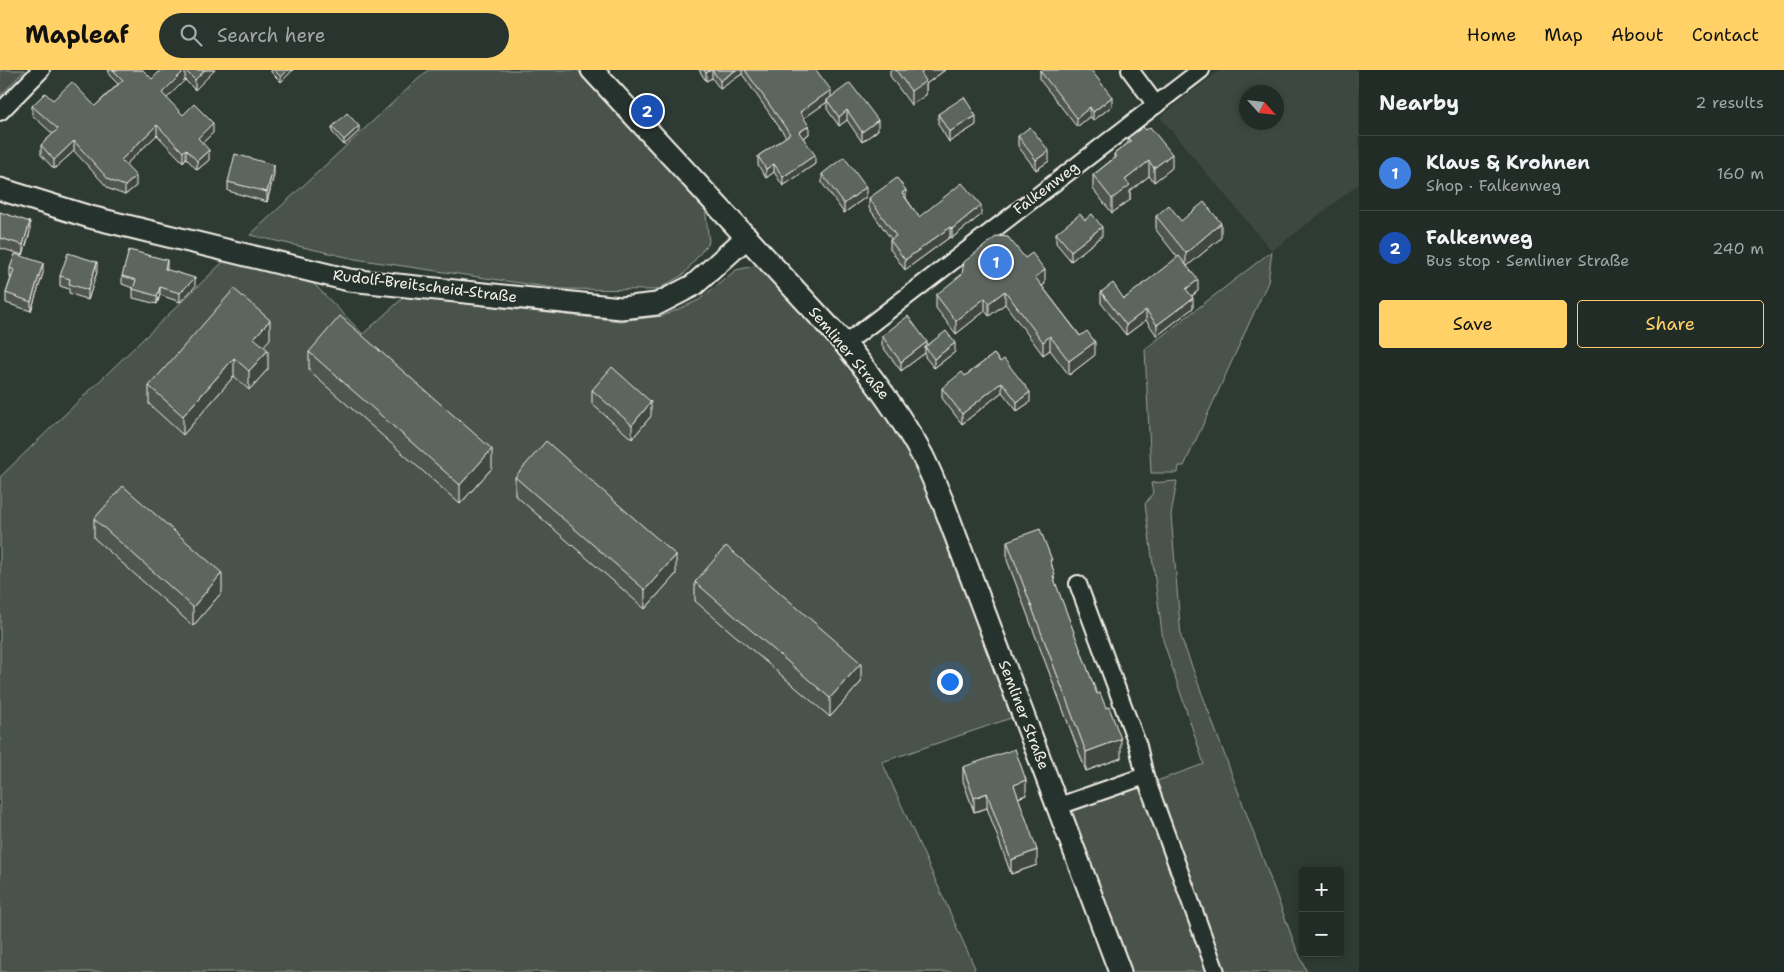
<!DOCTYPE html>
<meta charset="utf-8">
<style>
:root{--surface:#222c27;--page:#2a342f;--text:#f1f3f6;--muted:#a2a7a7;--line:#3f4844;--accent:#ffd166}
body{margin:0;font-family:"Shantell Sans",sans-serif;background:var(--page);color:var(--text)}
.controls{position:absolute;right:15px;bottom:15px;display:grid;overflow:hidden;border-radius:5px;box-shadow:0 2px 8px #0003}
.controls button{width:45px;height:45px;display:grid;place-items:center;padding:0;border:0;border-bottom:1px solid var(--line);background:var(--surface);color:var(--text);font:25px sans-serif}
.compass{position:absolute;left:1239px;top:15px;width:45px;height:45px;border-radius:50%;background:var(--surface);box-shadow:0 2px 8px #0003;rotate:117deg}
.you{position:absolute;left:949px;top:611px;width:18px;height:18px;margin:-12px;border:4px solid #fff;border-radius:50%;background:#1a73e8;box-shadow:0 0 0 8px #1a73e833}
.badge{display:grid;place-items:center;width:32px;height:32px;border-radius:50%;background:var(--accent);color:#fff;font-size:16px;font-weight:700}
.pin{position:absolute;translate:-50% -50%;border:2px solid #fff;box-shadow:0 1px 5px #0006}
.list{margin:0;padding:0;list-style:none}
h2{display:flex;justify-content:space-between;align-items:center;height:65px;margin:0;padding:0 20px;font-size:21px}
h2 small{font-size:16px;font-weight:400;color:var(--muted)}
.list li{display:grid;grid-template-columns:32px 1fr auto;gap:15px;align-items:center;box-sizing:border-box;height:75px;padding:0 20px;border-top:1px solid var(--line)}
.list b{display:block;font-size:19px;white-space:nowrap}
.list p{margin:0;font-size:16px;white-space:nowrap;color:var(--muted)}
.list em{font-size:16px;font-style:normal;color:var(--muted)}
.actions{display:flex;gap:10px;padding:15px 20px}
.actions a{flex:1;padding:11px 0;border:1px solid var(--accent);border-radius:5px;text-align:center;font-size:18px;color:var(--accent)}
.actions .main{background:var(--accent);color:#111}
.icon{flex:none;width:28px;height:28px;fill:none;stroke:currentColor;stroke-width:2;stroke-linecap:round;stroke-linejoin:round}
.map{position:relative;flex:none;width:1359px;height:902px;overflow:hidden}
header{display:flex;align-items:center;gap:30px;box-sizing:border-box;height:70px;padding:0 25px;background:var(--accent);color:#111}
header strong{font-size:24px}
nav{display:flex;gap:28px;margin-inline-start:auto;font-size:18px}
.search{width:350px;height:45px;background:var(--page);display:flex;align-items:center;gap:12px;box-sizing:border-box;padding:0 18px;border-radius:28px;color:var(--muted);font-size:19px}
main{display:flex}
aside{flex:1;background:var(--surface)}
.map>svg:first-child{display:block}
.built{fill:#3c4841;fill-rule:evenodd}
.green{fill:#48524c;stroke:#9ea29a}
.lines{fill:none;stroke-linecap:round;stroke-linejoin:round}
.minor-casing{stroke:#f4f1e8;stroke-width:20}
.tertiary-casing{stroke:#f4f1e8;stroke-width:25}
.minor{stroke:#26332d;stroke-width:16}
.tertiary{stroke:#26332d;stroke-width:21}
.wall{fill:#4f5751;stroke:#f4f1e8}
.shaded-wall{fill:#404742;stroke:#f4f1e8}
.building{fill:#5c655e;stroke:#f4f1e8}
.labels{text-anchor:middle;stroke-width:4;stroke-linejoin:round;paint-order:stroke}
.street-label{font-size:15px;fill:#f4f1e8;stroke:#26332d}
</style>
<header>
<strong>Mapleaf</strong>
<div class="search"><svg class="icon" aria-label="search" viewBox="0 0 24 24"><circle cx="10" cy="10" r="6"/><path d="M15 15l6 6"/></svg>Search here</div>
<nav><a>Home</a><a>Map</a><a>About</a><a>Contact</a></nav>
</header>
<main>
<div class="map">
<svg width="1359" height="902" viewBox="0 0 1359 902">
<rect width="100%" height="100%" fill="#2e3b34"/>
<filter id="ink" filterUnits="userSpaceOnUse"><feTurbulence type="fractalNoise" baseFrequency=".02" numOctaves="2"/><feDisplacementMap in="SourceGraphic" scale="10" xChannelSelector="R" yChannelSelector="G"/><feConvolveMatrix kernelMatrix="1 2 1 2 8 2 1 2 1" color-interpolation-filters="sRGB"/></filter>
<g filter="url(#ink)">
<path class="built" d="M1220,0H1359V114L1272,181L1160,47ZM1246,22H1276V52H1246Z"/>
<g class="green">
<polygon points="0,0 25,0 0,26"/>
<polygon points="428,0 577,0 705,137 709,172 684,204 657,220 561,219 355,189 250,165"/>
<polygon points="1272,181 1268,212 1184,396 1179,396 1178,403 1151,403 1145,279"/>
<polygon points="224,191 313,213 363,264 404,227 620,251 663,246 699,230 736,200 754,196 764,199 842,285 893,355 915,392 949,469 1014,647 882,692 975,898 972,902 0,902 0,407"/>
<polygon points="1177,411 1171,445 1181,567 1296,878 1307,902 1129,902 1068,743 1204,694 1163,570 1145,434 1153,423 1151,413"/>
</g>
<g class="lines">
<defs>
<g id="minor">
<polyline points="1130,0 1156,35"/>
<polyline points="0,42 41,0"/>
<polyline points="845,274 1201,0"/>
<polyline points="1078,514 1138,676 1145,706 1216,902"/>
<polyline points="1059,736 1145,706"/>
</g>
<g id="tertiary">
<path d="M592,0L845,274C874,309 900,345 922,385C930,401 937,418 944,435L1120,902"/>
<polyline points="0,119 90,147 349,210 621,238 657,234 694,215 747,167"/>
</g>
</defs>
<use href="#minor" class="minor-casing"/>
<use href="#tertiary" class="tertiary-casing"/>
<use href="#minor" class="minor"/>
<use href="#tertiary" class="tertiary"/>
</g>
<g class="wall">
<polygon points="108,0 143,0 152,9 161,0 215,0 195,20 185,10 166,28 183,45 213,63 202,73 209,90 197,100 186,88 183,92 157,65 125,95 136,116 125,125 109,119 74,81 54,99 41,85 41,75 53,64 32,45 32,36 53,30 95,36 118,14 109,5 109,2"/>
<polygon points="271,0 293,0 281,12 271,2"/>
<polygon points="699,0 816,0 831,27 878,60 862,72 847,50 839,56 827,39 827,32 804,48 809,64 803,68 815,94 783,116 774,102 766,108 758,95 758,86 786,67 742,4 720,19 712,8 706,11"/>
<polygon points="890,0 945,0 926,14 926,25 911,35 890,6"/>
<polygon points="1040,1 1112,36 1093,51 1090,46 1077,57 1040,10"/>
<polygon points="938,44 976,55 949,72 938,54"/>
<polygon points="332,57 359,61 344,75 332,62"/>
<polygon points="1018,66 1049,91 1036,100 1018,76"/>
<polygon points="1128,68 1172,98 1154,112 1149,106 1130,121 1130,130 1112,143 1093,119 1093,105 1114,88 1114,84 1128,73"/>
<polygon points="274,104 267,132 228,121 228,112"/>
<polygon points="822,104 866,127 844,143 822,113"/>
<polygon points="869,128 906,128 919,147 981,145 952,168 950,167 905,200 890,179 890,170 891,169 869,138"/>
<polygon points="0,142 30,162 23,185 0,178"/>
<polygon points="1156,146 1181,151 1221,168 1187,196 1198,221 1192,226 1193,238 1157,266 1146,250 1126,265 1101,233 1101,222 1124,229 1178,188 1156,160"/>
<polygon points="1085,150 1102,166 1071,191 1056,173 1056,163"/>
<polygon points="10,198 43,203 31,241 6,233 6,223 11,208 10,208"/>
<polygon points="167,200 195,217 180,232 160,225 157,234 133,228 133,218 122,214 122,206"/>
<polygon points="97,202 88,230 69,223 69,219 60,216 60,206"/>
<polygon points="1045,214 1042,216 1095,285 1069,305 1050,280 1043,285 1005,234 989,246 985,241 956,264 936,238 936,225"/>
<polygon points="882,266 927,276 955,282 934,298 925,287 925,283 901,301 882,276"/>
<polygon points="270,269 263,276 268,299 249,320 234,306 183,365 149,334 149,316"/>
<polygon points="309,282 492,398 460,434 309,301"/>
<polygon points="994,284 1030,332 1017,341 1002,322 962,354 942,328 942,318 965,306"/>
<polygon points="592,320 651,346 632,369 592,334"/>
<polygon points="515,407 676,504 645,539 515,425"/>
<polygon points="94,449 222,522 193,556 94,468"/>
<polygon points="1007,471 1052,495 1055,513 1121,688 1086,701 1007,490"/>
<polygon points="695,512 861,612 830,647 695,531"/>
<polygon points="963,697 1026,725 1018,728 1037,795 1011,804 987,738 974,742 963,711"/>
</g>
<g class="shaded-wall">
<polygon points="185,0 185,10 162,33 162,23"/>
<polygon points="205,0 215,0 195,20 195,10"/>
<polygon points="288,0 293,0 281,12 281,7"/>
<polygon points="711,0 712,0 712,8 706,11 706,3"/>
<polygon points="736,0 742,0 742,4 720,19 720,11"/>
<polygon points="925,0 945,0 926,14 926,25 911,35 911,21 921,3"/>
<polygon points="831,20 831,29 827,30 827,32 800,51 800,42"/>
<polygon points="1112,27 1112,36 1093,51 1093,42"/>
<polygon points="1090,37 1090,46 1077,57 1077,48"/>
<polygon points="847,40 847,50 839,56 839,47"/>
<polygon points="976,46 976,55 949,72 949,62"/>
<polygon points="878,50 878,60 862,72 862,62"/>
<polygon points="213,53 213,63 198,77 198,68"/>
<polygon points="157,55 157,65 121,99 121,90"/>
<polygon points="359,56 359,61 344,75 344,70"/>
<polygon points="809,56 809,64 799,71 799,62"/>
<polygon points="74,71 74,81 54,99 54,90"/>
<polygon points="186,79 186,88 183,92 183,82"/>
<polygon points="209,80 209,90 197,100 197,91"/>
<polygon points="1049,81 1049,91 1036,100 1036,90"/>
<polygon points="1172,84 1172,98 1154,112 1154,98"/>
<polygon points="815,85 815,94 783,116 783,107"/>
<polygon points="1149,91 1149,106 1130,121 1130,130 1112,143 1112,129 1125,110"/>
<polygon points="774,94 774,102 766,108 766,99"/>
<polygon points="274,95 274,104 267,132 267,122"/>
<polygon points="136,106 136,116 125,125 125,116"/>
<polygon points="866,117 866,127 844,143 844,134"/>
<polygon points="906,120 906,130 902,123"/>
<polygon points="981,135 981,145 952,168 952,159"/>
<polygon points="30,152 30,162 23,185 23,175"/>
<polygon points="1221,153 1221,168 1186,197 1186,183"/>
<polygon points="950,157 950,167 905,200 905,190"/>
<polygon points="1102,157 1102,166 1071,191 1071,181"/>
<polygon points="167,190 167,199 165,208 165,199"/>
<polygon points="97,192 97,202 88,230 88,220"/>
<polygon points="43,193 43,203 31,241 31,232"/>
<polygon points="1045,200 1045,214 1035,221 1035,207"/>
<polygon points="195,208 195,217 180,232 180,223"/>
<polygon points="1198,210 1198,221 1186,230 1186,219"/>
<polygon points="160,217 160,225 157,234 157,226"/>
<polygon points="1005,221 1005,234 989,246 989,233"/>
<polygon points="985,228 985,241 956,264 956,251"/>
<polygon points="1193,228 1193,238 1157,266 1157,255"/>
<polygon points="1146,240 1146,250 1126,265 1126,255"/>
<polygon points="270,250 270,269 254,287 254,268"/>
<polygon points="1050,266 1050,280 1043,285 1043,272"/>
<polygon points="927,272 927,280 925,277 925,283 901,301 901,292"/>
<polygon points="1095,272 1095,285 1069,305 1069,291"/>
<polygon points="955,273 955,282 934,298 934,289"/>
<polygon points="268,280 268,299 249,320 249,301"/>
<polygon points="234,288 234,306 183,365 183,346"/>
<polygon points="1002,312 1002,322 962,354 962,344"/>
<polygon points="1030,322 1030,332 1017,341 1017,332"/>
<polygon points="651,332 651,346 632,369 632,355"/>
<polygon points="492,379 492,398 460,434 460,415"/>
<polygon points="676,485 676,504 645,539 645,520"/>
<polygon points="222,503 222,522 193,556 193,537"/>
<polygon points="861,593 861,612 830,647 830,628"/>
<polygon points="1121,669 1121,688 1086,701 1086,682"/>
<polygon points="1026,710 1026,725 1014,729 1014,715"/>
<polygon points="987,723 987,738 974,742 974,728"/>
<polygon points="1037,780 1037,795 1011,804 1011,790"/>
</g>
<g class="building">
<polygon points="113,0 143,0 152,9 161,0 205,0 195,10 185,0 162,23 183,45 194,34 213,53 198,68 209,80 197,91 186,79 183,82 157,55 121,90 136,106 125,116 109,110 74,71 54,90 41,75 58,59 32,36 45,23 53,30 72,12 95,36 123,10"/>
<polygon points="274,0 288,0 281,7"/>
<polygon points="704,0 711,0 706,3"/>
<polygon points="712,0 736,0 720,11"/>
<polygon points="745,0 816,0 831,20 800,42 809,56 799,62 815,85 783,107 774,94 766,99 758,86 790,64"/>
<polygon points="896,0 925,0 921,3 926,11 911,21"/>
<polygon points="1041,0 1091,0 1112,27 1093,42 1090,37 1077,48 1040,1"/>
<polygon points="850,13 878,50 862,62 847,40 839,47 827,30"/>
<polygon points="964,27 976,46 949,62 938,44"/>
<polygon points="347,43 359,56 344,70 332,57"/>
<polygon points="1030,57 1049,81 1036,90 1018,66"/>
<polygon points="1143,57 1146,60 1150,57 1172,84 1154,98 1149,91 1125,110 1130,115 1112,129 1093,105 1116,87 1114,84 1131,71 1128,68"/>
<polygon points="235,84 274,95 267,122 228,112"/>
<polygon points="844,87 866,117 844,134 822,104"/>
<polygon points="897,108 906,120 902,123 919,147 962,113 981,135 952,159 950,157 905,190 890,170 896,166 869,128"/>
<polygon points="1204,132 1221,153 1186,183 1156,146 1169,135 1181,151"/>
<polygon points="0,142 30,152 23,175 0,168"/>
<polygon points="1080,144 1085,150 1092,144 1102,157 1071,181 1056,163"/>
<polygon points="997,166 1008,167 1025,188 1032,183 1045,200 1035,207 1080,266 1087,261 1095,272 1069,291 1050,266 1043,272 1005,221 989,233 985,228 956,251 936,225 962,204 964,192"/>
<polygon points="129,180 167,190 165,199 195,208 180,223 160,217 157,226 133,219 136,210 122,206"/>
<polygon points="68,183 97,192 88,220 69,214 70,209 60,206"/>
<polygon points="15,184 43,193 31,232 6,223 14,200 10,198"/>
<polygon points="1179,186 1198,210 1186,219 1193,228 1157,255 1146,240 1126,255 1101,222 1113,213 1124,229"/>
<polygon points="234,219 270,250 254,268 268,280 249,301 234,288 183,346 149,316"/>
<polygon points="340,246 492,379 460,415 309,282"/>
<polygon points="908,246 927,272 901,292 882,266"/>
<polygon points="946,261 955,273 934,289 925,277"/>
<polygon points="994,284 1000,292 1004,289 1030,322 1017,332 1002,312 962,344 942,318 962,302 965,306"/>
<polygon points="612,297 651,332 632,355 592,320"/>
<polygon points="546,371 676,485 645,520 515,407"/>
<polygon points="123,416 222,503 193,537 94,449"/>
<polygon points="1040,459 1052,490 1050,490 1055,505 1053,506 1097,624 1100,623 1106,638 1109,637 1121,669 1086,682 1007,471"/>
<polygon points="726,476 861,593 830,628 695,512"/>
<polygon points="1015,679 1026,710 1014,715 1037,780 1011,790 987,723 974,728 963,697"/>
</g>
</g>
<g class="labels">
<g class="street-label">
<text transform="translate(1046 118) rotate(-37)" y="5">Falkenweg</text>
<text transform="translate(425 216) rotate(7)" y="5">Rudolf-Breitscheid-Straße</text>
<text transform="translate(849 283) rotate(50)" y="5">Semliner Straße</text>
<text transform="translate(1024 645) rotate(69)" y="5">Semliner Straße</text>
</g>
</g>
</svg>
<div class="controls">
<button>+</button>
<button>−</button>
</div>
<svg class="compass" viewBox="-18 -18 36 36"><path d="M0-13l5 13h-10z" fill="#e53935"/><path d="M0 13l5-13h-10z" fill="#a2a7a7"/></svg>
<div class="you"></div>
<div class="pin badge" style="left:996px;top:192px;background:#3f7fe0">1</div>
<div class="pin badge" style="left:647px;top:41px;background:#1a4fb4">2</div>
</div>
<aside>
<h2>Nearby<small>2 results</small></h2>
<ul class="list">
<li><span class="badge" style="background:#3f7fe0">1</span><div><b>Klaus &amp; Krohnen</b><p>Shop · Falkenweg</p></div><em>160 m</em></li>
<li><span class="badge" style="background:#1a4fb4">2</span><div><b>Falkenweg</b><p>Bus stop · Semliner Straße</p></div><em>240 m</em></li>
</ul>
<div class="actions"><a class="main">Save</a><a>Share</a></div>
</aside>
</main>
